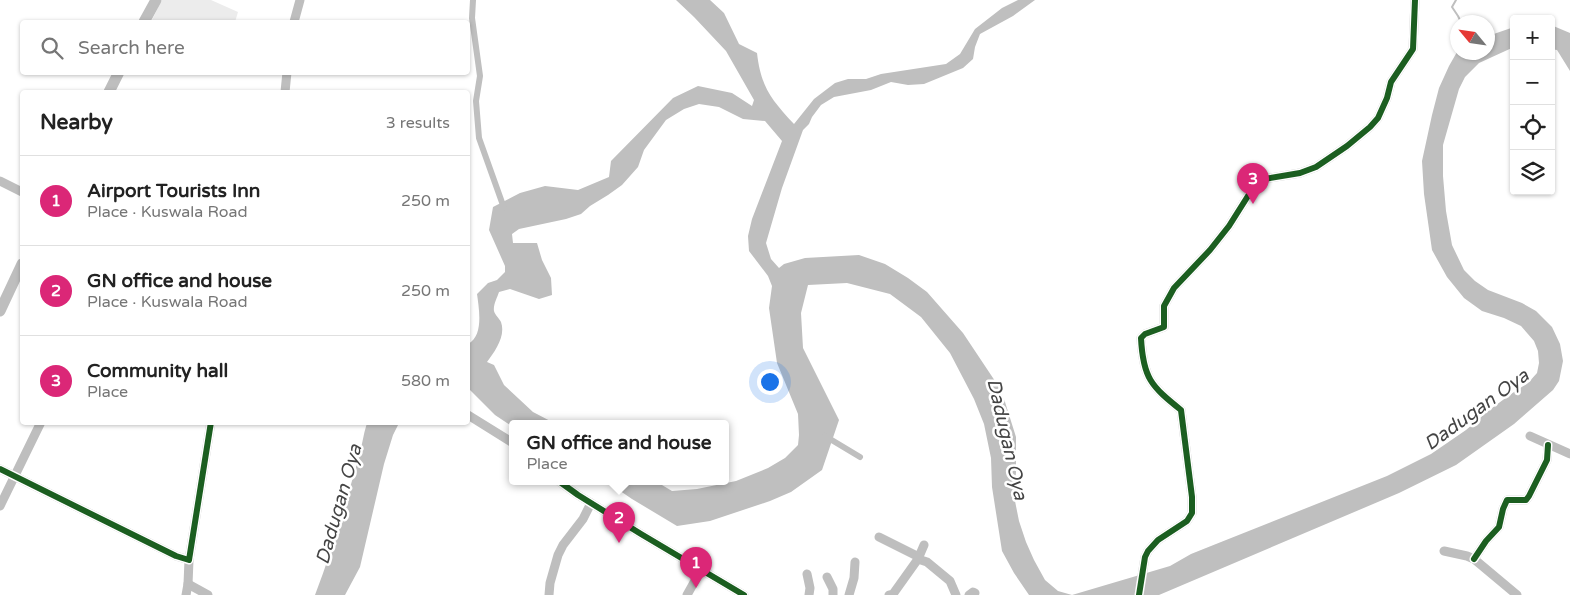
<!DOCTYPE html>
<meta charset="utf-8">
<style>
:root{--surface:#fff;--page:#f2f2f2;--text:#222;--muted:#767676;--line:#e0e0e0;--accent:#db2777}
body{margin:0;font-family:"Varela Round",sans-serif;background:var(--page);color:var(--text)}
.controls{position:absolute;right:15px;top:15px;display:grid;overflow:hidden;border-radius:5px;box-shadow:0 1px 4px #0004}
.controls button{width:45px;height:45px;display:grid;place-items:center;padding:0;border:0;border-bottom:1px solid var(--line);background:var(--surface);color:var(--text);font:25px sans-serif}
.compass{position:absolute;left:1450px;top:15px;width:45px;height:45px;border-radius:50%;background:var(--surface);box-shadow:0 1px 4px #0004;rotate:299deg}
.you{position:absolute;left:769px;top:381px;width:18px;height:18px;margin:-12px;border:4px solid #fff;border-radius:50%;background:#1a73e8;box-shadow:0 0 0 8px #1a73e833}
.badge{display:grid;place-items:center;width:32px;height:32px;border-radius:50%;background:var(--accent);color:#fff;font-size:16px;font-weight:700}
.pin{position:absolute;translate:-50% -41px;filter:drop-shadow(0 1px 2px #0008)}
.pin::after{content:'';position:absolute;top:26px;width:18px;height:15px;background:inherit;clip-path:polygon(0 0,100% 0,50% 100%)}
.popup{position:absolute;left:509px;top:420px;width:220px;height:65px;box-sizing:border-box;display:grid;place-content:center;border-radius:5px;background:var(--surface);filter:drop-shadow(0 1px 4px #0005);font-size:16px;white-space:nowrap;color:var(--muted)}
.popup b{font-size:19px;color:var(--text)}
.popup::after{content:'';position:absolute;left:50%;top:100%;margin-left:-10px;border:10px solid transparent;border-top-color:var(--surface)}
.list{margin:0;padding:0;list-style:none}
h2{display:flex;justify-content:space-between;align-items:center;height:65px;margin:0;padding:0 20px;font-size:21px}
h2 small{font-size:16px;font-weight:400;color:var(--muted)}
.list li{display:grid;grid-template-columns:32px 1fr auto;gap:15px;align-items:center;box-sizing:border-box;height:90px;padding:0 20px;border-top:1px solid var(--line)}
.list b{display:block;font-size:19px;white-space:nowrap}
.list p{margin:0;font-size:16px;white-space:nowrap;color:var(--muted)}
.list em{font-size:16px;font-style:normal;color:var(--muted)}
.icon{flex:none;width:28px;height:28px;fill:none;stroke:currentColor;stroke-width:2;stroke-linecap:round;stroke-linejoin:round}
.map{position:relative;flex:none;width:1570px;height:595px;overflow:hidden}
.search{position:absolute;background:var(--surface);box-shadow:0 1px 4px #0004;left:20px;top:20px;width:450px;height:55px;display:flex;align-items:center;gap:12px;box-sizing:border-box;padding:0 18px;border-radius:5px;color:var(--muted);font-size:19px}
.panel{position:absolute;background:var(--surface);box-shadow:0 1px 4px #0004;left:20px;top:90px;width:450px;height:335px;border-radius:5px}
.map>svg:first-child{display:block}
.green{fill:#ececec}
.water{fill:#bfbfbf}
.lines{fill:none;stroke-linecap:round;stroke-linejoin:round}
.stream{stroke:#bfbfbf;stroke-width:2}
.canal{stroke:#bfbfbf;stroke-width:6}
.minor{stroke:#bebebe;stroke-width:9}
.major{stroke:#bebebe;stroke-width:11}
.cycleway-casing{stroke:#fff;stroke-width:9}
.cycleway{stroke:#1b5e20;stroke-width:6}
.labels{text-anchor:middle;stroke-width:5;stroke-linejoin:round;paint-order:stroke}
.water-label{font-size:19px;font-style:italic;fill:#444;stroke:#fff}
</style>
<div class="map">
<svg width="1570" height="595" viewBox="0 0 1570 595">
<rect width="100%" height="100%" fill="#fff"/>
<polygon class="green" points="162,0 211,0 238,12 235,22 151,22"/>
<g class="water">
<path d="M676,0H710L724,13L739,44L757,53C761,87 771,99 794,124L814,99L835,83L848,79H866L881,74L946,64L960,54L975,29L1002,8L1018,0H1035L1013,16L980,34L975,47L973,59L963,68L924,84L908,85L891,82L871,90L834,97L821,105L812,117L809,124L803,130L782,188L766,243L771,259L779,268L784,264L805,258L859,255L885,264L908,278L927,292L963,333L999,387L1005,402L1016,437V472L1014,496L1019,521L1026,542L1034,560L1045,580L1058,591L1072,595L1170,566L1191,554L1216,544L1387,476L1431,454L1466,430L1488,411L1511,394L1528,383L1537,373L1539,363L1538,351L1534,341L1521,326L1504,318L1482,311L1464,298L1447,277L1432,250L1424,194L1422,161L1432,115L1439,88L1449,66L1457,52H1488V36L1514,27V47L1479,63L1465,77L1459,89L1443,145V176L1446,211L1452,245L1464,270L1475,281L1488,290L1522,303L1536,311L1552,327L1560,344L1563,361L1559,381L1553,390L1514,424L1456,465L1399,493L1159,595H1029L1014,573L1002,551L992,487L991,458L984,424L974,399L950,353L921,317L890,294L847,283L808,285L801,313L803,348L839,420L822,470L791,492L770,501L710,521L677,526L632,499L607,482H657L672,491L697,489L736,481L768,468L785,458L798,445L799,435L798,414L777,363L769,308L772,286L768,276L749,251L748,236L752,219L782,141L765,121L743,119L719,107L699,104L684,109L666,120L644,150L638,167L622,185L608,195L590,206L581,214L566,219L519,229L512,234L513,243H537L542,260L551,278L552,295L539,299L510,289L499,292C497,298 493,305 494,311C495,315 499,318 501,322C506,336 495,351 487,362L494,365L504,385L533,412L556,424H513V427L495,415L468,388V344C484,336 479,309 477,294L488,283L497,280L505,272V266L489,230L493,207L520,193L545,186L578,190L609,177L611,161L673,98L698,86L732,93L752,106L754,100L726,51L694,17Z"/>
<polygon points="1551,25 1570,33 1570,71 1557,50 1551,49"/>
<path d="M367,423H399L393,435L384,464L360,567L345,595H315C332,551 345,505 358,460C362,447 363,435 367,423Z"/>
</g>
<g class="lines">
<polyline class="stream" points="1456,0 1452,7 1458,16 1461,22"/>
<g class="canal">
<polyline points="473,0 472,18 480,76 476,101 479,138 504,208"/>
<polyline points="825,436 860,457"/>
</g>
<g class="minor">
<polyline points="294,22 300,0"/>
<polyline points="285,92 287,72"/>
<polyline points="0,181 22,192"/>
<polyline points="468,415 513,443"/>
<polyline points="1530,436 1570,454"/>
<polyline points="0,469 176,556 189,560 211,422"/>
<polyline points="560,482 578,495 641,534 744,595"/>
<polyline points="0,506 41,422"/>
<polyline points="879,537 919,557"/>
<polyline points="1444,551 1467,556 1474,559 1517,595"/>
<polyline points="918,559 927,562 950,581 956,595"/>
<polyline points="1474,559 1486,541 1499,527 1503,509 1507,500 1526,500 1529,496 1547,460 1548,445"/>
<polyline points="807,574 810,588 809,595"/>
<polyline points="827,577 833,589 833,595"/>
<polyline points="188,584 208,595"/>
<polyline points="186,595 188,584 189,560"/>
<polyline points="549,595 550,583 558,555 563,545 583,519 591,503"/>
<polyline points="687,595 701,570"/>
<polyline points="849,595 854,578 855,562"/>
<polyline points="889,595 893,594 918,559 924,545"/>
<polyline points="969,595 973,592 975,593"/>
<path d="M1139,595L1145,557L1148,551L1158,540L1187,521L1192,513V497L1181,410C1151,386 1143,378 1141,338L1145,334L1164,327V306L1174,288L1210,250L1229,226L1253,188L1264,179L1300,173L1316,167L1347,146L1370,127L1378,118L1387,98L1391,82L1413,49L1415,0"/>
</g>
<g class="major">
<polyline points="144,22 156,0"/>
<polyline points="109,92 119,72"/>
<polyline points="0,311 22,264"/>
</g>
<defs>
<g id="cycleway">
<polyline points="0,469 176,556 189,560 211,422"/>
<polyline points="560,482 578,495 641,534 744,595"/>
<polyline points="1474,559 1486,541 1499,527 1503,509 1507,500 1526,500 1529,496 1547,460 1548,445"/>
<path d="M1139,595L1145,557L1148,551L1158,540L1187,521L1192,513V497L1181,410C1151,386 1143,378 1141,338L1145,334L1164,327V306L1174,288L1210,250L1229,226L1253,188L1264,179L1300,173L1316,167L1347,146L1370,127L1378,118L1387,98L1391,82L1413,49L1415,0"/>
</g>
</defs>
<use href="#cycleway" class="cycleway-casing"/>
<use href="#cycleway" class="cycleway"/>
</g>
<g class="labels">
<g class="water-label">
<text transform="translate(1476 409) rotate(-36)" y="7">Dadugan Oya</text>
<text transform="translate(1008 439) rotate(77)" y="7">Dadugan Oya</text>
<text transform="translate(338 504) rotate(-74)" y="7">Dadugan Oya</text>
</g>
</g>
</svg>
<div class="controls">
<button>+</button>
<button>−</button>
<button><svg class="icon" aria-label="locate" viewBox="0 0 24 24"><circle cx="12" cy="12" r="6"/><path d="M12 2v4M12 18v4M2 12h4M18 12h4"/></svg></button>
<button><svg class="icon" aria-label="layers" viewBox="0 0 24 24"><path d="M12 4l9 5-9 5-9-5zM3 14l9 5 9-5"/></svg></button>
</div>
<svg class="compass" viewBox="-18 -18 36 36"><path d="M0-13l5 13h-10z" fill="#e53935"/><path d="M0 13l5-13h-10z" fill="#767676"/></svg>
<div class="you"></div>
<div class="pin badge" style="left:696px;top:588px">1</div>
<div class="pin badge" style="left:619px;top:543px">2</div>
<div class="popup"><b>GN office and house</b>Place</div>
<div class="pin badge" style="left:1253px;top:204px">3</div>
<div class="search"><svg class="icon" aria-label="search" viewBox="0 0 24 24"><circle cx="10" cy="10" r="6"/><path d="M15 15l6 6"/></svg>Search here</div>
<section class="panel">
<h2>Nearby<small>3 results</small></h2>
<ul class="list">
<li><span class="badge">1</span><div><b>Airport Tourists Inn</b><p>Place · Kuswala Road</p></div><em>250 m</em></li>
<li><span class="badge">2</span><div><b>GN office and house</b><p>Place · Kuswala Road</p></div><em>250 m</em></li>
<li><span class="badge">3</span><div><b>Community hall</b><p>Place</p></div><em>580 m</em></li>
</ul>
</section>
</div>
